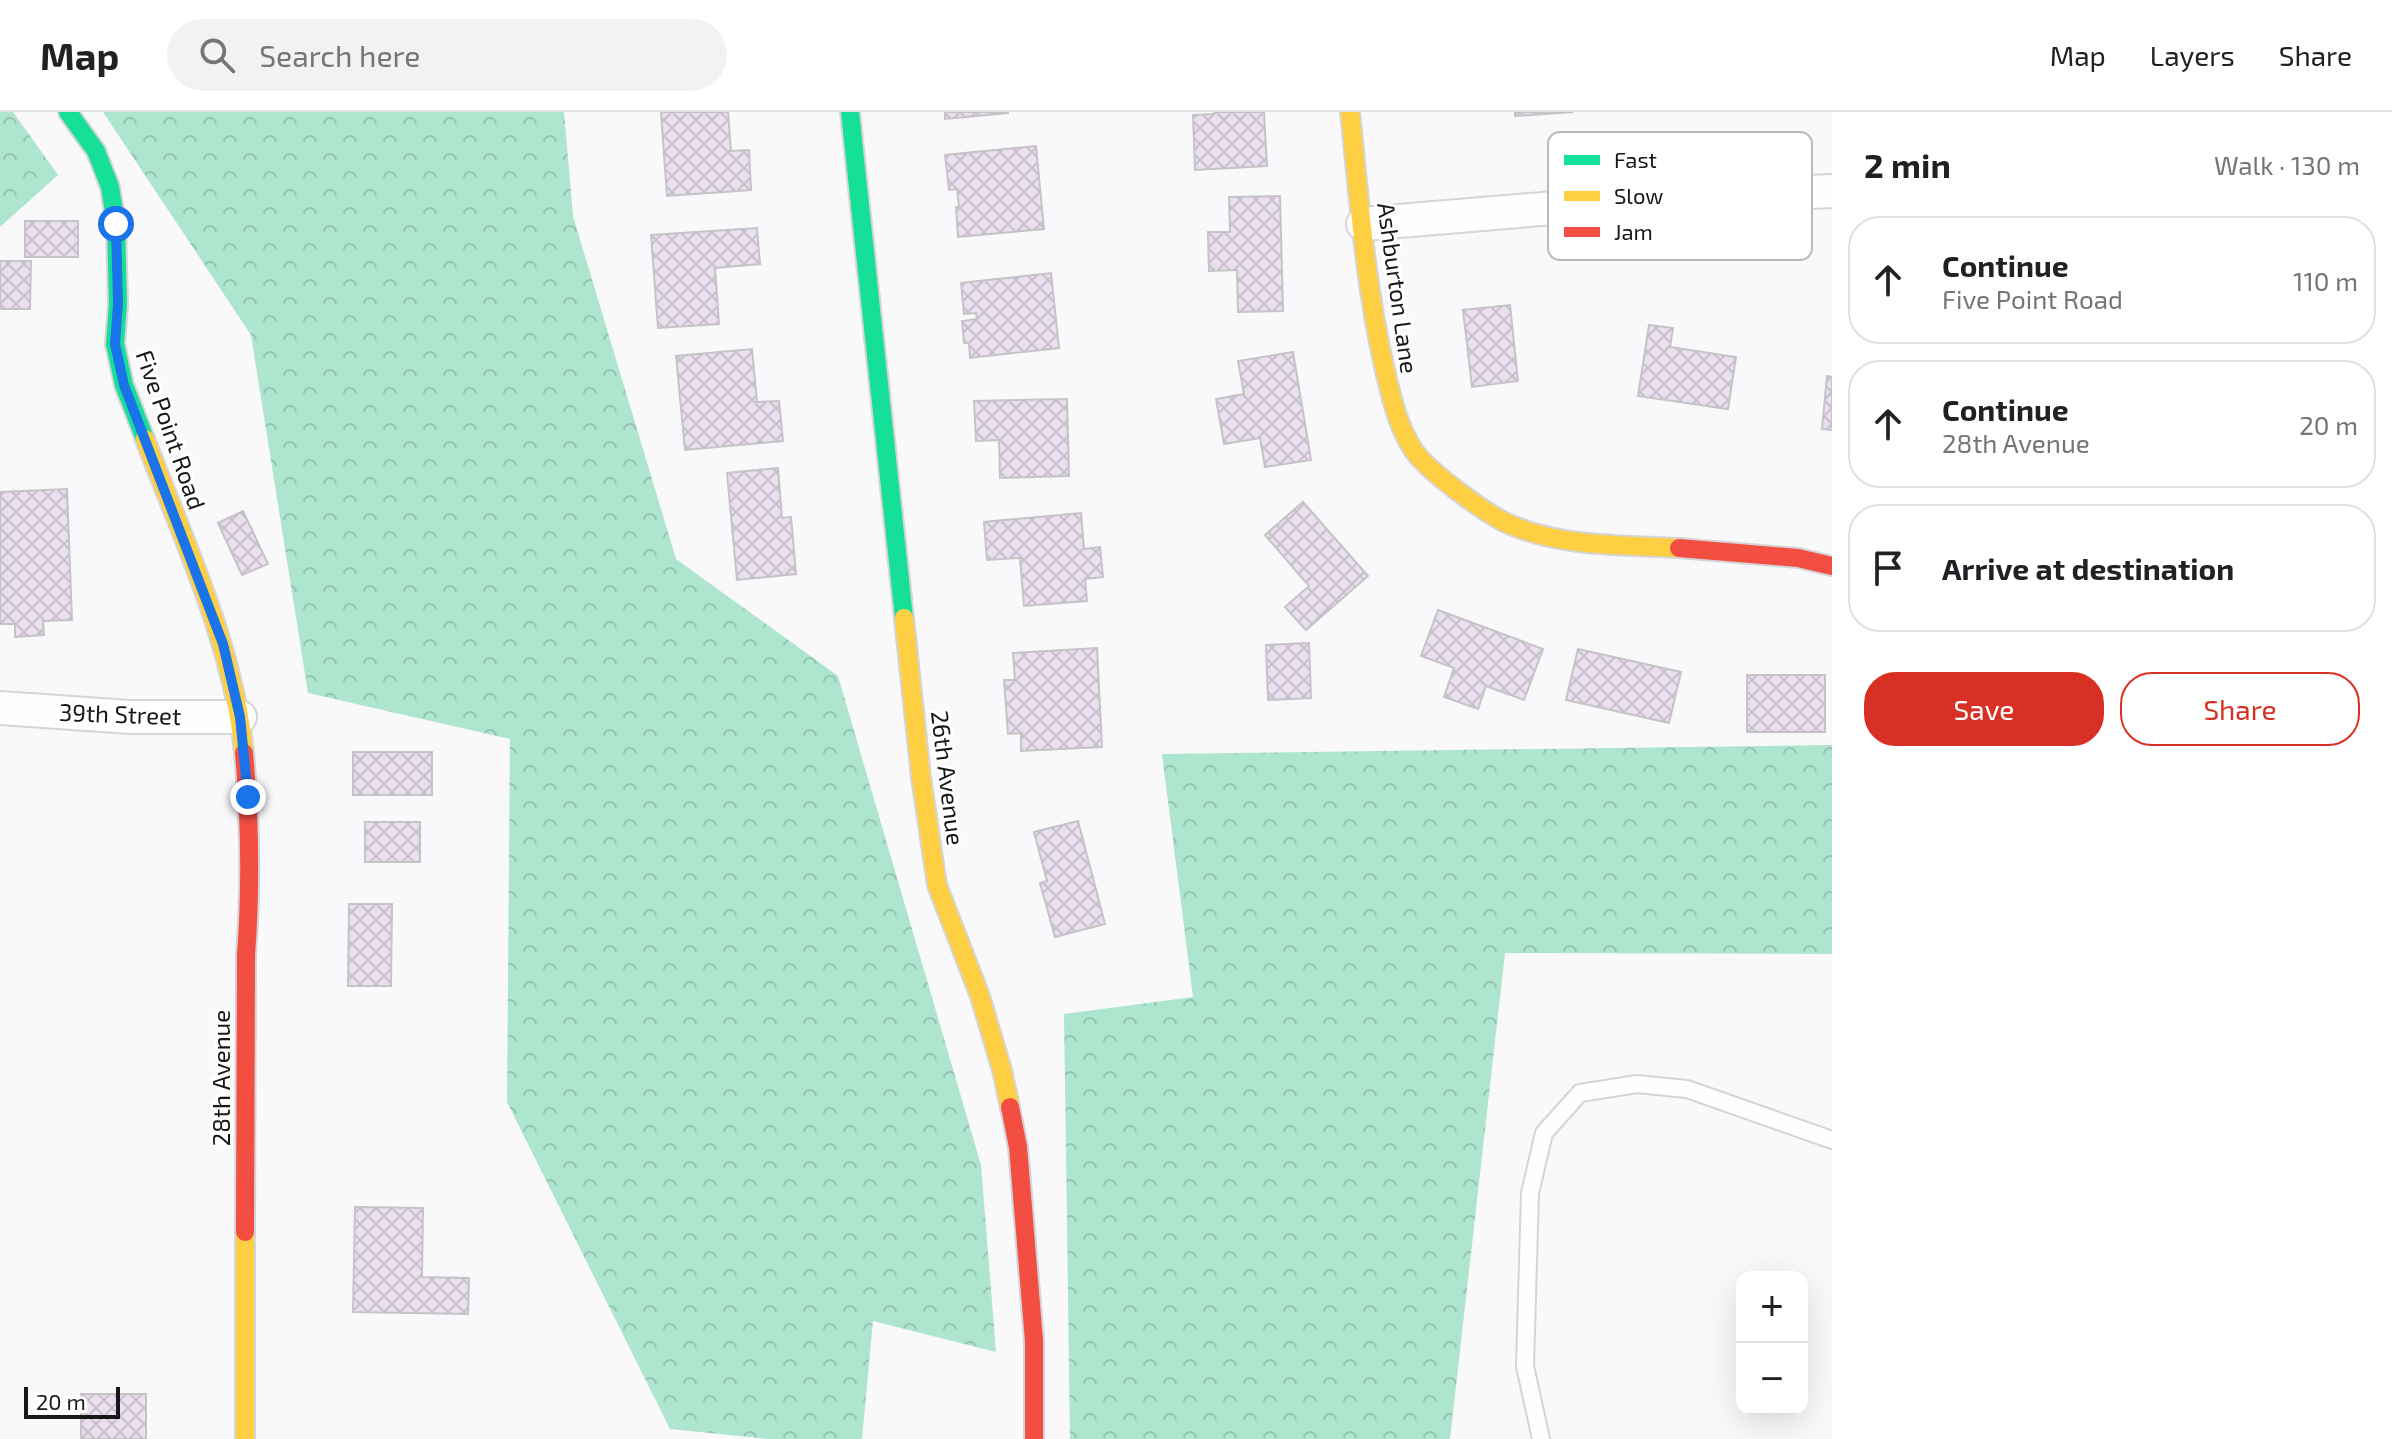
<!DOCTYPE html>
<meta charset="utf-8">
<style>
:root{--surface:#fff;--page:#f2f2f2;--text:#202124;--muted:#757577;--line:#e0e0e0;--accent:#d93025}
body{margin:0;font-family:"Exo 2",sans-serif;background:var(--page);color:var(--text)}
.controls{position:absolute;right:24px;bottom:24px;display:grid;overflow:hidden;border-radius:16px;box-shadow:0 8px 32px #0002}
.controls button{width:72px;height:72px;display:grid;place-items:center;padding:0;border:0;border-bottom:2px solid var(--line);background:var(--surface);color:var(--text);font:40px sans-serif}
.scale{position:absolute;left:24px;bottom:20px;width:96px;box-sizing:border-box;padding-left:8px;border:4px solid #171618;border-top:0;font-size:22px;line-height:28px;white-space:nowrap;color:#171618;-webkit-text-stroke:6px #fff;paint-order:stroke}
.stop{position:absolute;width:24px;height:24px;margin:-18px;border:6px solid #1a73e8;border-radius:50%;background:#fff}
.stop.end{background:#1a73e8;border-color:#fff;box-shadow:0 2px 8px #0008}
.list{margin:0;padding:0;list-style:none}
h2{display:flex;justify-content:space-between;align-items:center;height:104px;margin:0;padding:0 32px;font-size:34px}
h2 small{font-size:26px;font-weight:400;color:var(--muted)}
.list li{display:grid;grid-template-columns:52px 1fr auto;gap:24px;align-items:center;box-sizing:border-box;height:128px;margin:0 16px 16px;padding:0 16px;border:2px solid var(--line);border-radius:32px}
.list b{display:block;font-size:30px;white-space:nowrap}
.list p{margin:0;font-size:26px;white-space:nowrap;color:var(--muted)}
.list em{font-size:26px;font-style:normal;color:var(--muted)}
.actions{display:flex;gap:16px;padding:24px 32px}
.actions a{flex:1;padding:18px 0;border:2px solid var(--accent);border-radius:32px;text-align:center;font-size:28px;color:var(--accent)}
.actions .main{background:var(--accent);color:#fff}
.icon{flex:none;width:44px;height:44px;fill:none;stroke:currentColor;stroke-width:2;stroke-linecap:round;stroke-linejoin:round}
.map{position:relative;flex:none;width:1832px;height:1327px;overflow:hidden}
header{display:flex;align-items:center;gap:48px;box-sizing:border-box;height:112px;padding:0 40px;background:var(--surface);border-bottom:2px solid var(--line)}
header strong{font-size:38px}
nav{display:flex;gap:44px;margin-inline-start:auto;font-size:28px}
.search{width:560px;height:72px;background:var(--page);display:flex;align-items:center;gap:20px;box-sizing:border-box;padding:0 28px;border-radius:44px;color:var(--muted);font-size:30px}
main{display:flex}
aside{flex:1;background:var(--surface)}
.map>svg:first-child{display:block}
.forest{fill:url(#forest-crowns)}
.building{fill:url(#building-cross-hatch);stroke:#c4c3c6;stroke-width:2}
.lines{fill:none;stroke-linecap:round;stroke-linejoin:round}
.lane-casing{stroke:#d5d4d7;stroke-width:20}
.street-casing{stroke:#d5d4d7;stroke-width:36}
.fast-casing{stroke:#d5d4d7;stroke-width:22}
.slow-casing{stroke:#d5d4d7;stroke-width:22}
.jam-casing{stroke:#d5d4d7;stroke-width:22}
.lane{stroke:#fefefe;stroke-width:16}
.street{stroke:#fefefe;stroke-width:32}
.fast{stroke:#16e098;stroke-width:18}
.slow{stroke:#ffcf43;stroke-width:18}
.jam{stroke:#f24e42;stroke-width:18}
.route{stroke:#1a73e8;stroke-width:10}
.labels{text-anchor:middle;stroke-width:6;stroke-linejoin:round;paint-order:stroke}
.street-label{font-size:24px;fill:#171618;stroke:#fff}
.key{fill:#fff;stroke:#b9b9ba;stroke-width:2}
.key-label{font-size:22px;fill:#171618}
</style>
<header>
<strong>Map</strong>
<div class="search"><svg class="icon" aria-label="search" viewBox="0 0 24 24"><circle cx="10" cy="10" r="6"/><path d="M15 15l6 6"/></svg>Search here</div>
<nav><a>Map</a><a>Layers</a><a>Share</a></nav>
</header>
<main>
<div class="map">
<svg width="1832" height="1327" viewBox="0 0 1832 1327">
<defs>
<pattern id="forest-crowns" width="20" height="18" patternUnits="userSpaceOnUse" patternTransform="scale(2)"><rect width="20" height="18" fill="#aee5cf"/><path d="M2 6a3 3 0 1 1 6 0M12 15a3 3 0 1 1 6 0" fill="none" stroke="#95c4b1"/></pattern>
<pattern id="building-cross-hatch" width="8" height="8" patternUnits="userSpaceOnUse" patternTransform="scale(2)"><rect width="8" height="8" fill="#eadfee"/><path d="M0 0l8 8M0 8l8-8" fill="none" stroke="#c8bfcb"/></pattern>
</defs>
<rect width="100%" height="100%" fill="#f9f8fb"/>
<g class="forest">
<polygon points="0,0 13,0 58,63 0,115"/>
<polygon points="103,0 564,0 573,104 676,447 838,564 981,1053 996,1240 873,1209 862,1327 769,1327 670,1317 507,990 510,627 308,581 251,223"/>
<polygon points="1832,633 1832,842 1505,841 1450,1327 1070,1327 1064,902 1193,885 1162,642"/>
</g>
<g class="building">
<polygon points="661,0 728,0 731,39 749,38 751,78 667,84"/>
<polygon points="945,0 1008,0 1008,1 945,7"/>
<polygon points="1214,0 1264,0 1267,54 1195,58 1193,3 1214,2"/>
<polygon points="1515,0 1573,0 1515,4"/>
<polygon points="1036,34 1044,117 958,125 956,95 959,95 957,77 949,78 945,43"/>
<polygon points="1280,84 1283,199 1238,200 1237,158 1209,159 1208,120 1230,120 1229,85"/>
<rect x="25" y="109" width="53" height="36"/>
<polygon points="757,116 760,152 715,156 719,212 658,216 651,123"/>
<polygon points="0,149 31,149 30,197 0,197"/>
<polygon points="1051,161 1059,236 970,246 969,231 964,231 962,209 977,207 976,201 964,202 961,171"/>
<polygon points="1510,193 1518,269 1472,275 1463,198"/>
<polygon points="1649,213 1673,216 1670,235 1736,245 1728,297 1638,284"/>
<polygon points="752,237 757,290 779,289 783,329 685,338 676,244"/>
<polygon points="1293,240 1311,348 1265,355 1260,326 1224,332 1216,287 1244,282 1238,249"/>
<polygon points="1827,264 1832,265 1832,318 1822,317"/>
<polygon points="1067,287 1069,364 1000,366 999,328 976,329 974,289"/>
<polygon points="778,356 782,406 791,405 796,462 737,468 727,361"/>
<polygon points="67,377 72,508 43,509 44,523 15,525 15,512 0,512 0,380"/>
<polygon points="1303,390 1368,464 1306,518 1285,495 1309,474 1265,423"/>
<polygon points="243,399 268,452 242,463 218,411"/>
<polygon points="1081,401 1084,437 1100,435 1103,465 1085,467 1087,489 1024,494 1020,446 987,448 984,410"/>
<polygon points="1438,498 1543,537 1524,588 1486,574 1478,597 1444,585 1454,556 1421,544"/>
<polygon points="1309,531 1311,586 1268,588 1266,533"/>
<polygon points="1097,536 1102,635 1021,639 1021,621 1008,622 1004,568 1015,568 1013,541"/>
<polygon points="1578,537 1681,560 1669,611 1566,588"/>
<rect x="1747" y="563" width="78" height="57"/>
<rect x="353" y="640" width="79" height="43"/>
<polygon points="1078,709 1105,812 1055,825 1040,771 1047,769 1034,720"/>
<rect x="365" y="710" width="55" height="40"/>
<polygon points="349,792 392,792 391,874 348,874"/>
<polygon points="355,1095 423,1096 422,1165 469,1166 468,1202 353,1200"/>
<rect x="81" y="1282" width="65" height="45"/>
</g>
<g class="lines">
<defs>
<polyline id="lane" points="1541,1327 1525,1254 1530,1081 1544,1021 1580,981 1637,972 1687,977 1832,1028"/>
<g id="street">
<polyline points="1363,112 1674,86 1832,79"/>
<polyline points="0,596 130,605 240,605"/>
</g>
<g id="fast">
<polyline points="68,0 96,39 110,75 116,112 118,192 115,232 124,273 145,327"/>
<polyline points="850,0 904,506"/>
</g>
<g id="slow">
<path d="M1350,0C1359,85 1365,170 1384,254C1391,284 1397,313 1414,339C1428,359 1488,404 1511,413C1563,435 1624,433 1679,436"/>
<path d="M145,327C184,430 233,531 244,641"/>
<polyline points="904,506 921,665 937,773 980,884 1002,958 1010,995"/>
<polyline points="245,1327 245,1120"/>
</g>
<g id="jam">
<polyline points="1679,436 1798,446 1832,454"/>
<path d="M244,641C250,708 251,776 246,843L245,1120"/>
<polyline points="1010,995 1018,1035 1034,1229 1034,1327"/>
</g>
</defs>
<use href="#lane" class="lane-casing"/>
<use href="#street" class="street-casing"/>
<use href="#fast" class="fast-casing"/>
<use href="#slow" class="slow-casing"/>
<use href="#jam" class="jam-casing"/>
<use href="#lane" class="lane"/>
<use href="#street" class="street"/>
<use href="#fast" class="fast"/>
<use href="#slow" class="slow"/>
<use href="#jam" class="jam"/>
</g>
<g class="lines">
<polyline class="route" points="116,112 118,192 115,232 124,273 223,532 240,605 248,685"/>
</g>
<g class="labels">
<g class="street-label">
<text transform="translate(1397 176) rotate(82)" y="8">Ashburton Lane</text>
<text transform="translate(170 318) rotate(71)" y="8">Five Point Road</text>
<text transform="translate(120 603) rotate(2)" y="8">39th Street</text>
<text transform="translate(947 666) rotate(83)" y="8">26th Avenue</text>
<text transform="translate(222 966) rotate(-90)" y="8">28th Avenue</text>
</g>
</g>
<rect x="1548" y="20" width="264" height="128" rx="12" class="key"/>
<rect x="1564" y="43" width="36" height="10" fill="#16e098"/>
<rect x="1564" y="79" width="36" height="10" fill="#ffcf43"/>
<rect x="1564" y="115" width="36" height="10" fill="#f24e42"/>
<g class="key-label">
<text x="1614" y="56">Fast</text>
<text x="1614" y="92">Slow</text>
<text x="1614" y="128">Jam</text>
</g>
</svg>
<div class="controls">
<button>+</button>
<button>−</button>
</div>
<div class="scale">20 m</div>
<div class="stop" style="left:116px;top:112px"></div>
<div class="stop end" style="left:248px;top:685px"></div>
</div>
<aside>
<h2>2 min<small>Walk · 130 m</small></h2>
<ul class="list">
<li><svg class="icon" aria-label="ahead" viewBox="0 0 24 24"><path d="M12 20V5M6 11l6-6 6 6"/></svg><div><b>Continue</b><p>Five Point Road</p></div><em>110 m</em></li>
<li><svg class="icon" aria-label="ahead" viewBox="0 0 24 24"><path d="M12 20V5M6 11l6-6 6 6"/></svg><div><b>Continue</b><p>28th Avenue</p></div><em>20 m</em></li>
<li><svg class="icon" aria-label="arrive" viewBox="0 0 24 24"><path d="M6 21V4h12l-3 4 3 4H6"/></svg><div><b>Arrive at destination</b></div></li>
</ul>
<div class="actions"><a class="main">Save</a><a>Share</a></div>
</aside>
</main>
